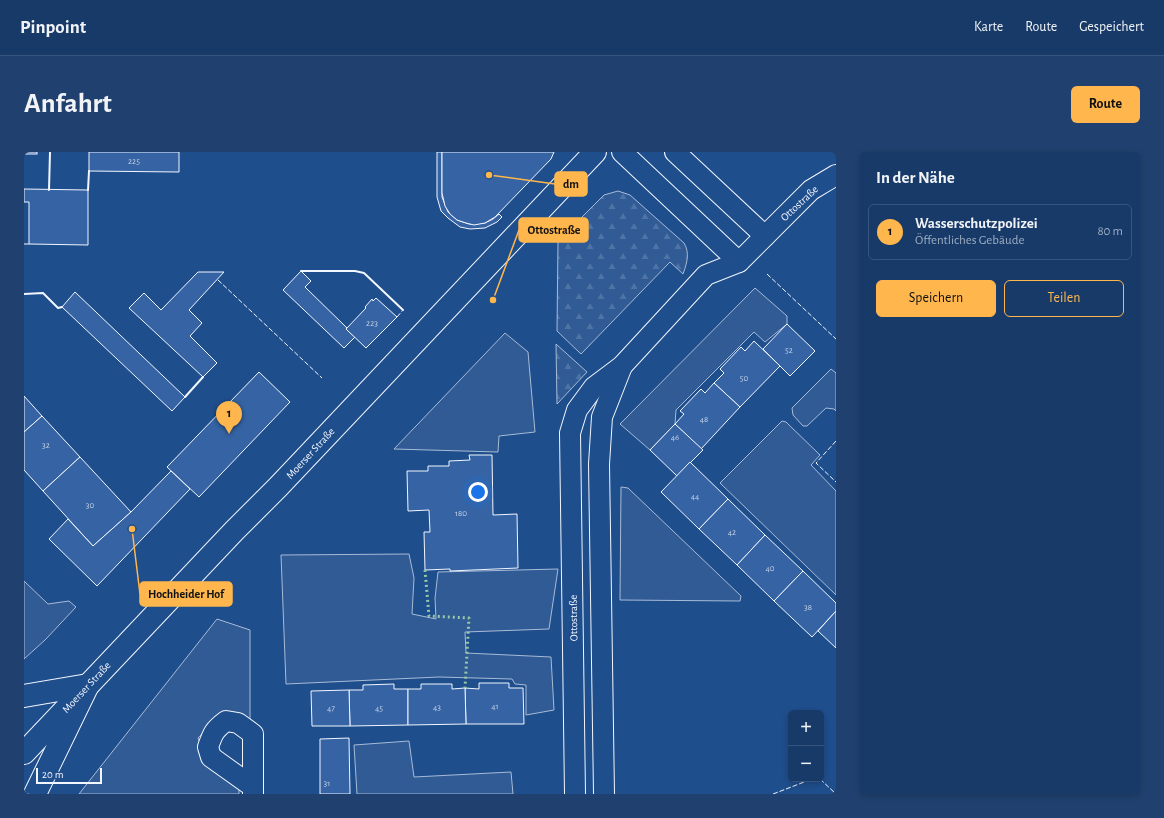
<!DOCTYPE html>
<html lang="de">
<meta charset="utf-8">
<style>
:root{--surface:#173a69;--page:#20416f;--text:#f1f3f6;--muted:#9eadc0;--line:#36547d;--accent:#ffb74d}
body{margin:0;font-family:"Alegreya Sans",sans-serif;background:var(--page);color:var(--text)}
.controls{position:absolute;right:12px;bottom:12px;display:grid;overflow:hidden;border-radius:6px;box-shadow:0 2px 6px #0003}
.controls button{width:36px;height:36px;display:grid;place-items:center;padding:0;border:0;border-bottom:1px solid var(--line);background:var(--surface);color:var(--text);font:20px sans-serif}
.scale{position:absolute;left:12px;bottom:10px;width:66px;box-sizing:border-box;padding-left:4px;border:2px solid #f2f6ff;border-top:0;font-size:11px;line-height:14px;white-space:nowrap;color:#f2f6ff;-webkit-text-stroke:3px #1f4e8c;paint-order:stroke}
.you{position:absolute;left:454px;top:340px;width:14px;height:14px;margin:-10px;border:3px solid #fff;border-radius:50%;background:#1a73e8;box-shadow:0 0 0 6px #1a73e833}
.badge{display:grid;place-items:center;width:26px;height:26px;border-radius:50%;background:var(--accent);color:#111;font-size:13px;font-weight:700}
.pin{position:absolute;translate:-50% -33px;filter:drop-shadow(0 1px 2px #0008)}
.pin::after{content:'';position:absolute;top:21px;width:14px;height:12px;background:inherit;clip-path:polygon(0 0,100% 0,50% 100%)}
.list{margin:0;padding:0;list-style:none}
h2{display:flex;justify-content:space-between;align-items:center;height:52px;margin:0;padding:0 16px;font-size:17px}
h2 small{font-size:13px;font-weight:400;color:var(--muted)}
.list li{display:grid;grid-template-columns:26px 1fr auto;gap:12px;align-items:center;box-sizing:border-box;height:56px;margin:0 8px 8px;padding:0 8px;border:1px solid var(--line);border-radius:6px}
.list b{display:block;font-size:15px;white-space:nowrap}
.list p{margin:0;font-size:13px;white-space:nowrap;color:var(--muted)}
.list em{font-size:13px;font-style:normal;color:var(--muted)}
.actions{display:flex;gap:8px;padding:12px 16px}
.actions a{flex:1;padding:9px 0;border:1px solid var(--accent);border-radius:6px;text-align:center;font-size:14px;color:var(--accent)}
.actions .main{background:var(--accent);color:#111}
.map{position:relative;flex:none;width:812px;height:642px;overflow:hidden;border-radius:6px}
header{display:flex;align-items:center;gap:24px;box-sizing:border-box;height:56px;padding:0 20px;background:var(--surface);border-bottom:1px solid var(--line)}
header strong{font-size:19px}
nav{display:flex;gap:22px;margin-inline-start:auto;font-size:14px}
.intro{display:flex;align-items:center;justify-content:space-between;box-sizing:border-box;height:96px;padding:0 24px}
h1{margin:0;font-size:28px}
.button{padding:10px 18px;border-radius:6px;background:var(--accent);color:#111;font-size:14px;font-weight:700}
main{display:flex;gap:24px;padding:0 24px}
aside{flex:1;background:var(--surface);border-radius:6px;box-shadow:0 2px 6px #0003}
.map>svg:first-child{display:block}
.green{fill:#305b95;stroke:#a8bbd7}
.forest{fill:url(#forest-firs);stroke:#a8bbd7}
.building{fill:#3563a3;stroke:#f2f6ff}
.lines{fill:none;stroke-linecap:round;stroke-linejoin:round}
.street-casing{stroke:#f2f6ff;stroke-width:22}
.secondary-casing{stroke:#f2f6ff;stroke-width:24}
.primary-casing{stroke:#f2f6ff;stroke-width:24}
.street{stroke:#1f4e8c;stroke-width:20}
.secondary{stroke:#1f4e8c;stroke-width:22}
.primary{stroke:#1f4e8c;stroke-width:22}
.hedge{stroke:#97c8a6;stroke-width:3;stroke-dasharray:2 3;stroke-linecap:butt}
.fence{stroke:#f2f6ff;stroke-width:1;stroke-dasharray:5 2;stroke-linecap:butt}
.wall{stroke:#f2f6ff;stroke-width:2}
.labels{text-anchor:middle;stroke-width:3;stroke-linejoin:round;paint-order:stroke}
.number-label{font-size:9px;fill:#c3d1e8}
.street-label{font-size:11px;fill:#f2f6ff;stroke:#1f4e8c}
.leader{fill:none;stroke:#ffb74d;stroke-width:1.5}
.callout-dot{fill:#ffb74d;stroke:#1f4e8c;stroke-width:1.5}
.callout{fill:#ffb74d;stroke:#ffb74d;stroke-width:1.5}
.callout-label{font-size:12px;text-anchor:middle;font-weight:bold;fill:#111}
</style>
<header>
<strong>Pinpoint</strong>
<nav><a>Karte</a><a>Route</a><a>Gespeichert</a></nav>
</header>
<div class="intro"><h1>Anfahrt</h1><a class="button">Route</a></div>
<main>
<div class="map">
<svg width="812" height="642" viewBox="0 0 812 642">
<defs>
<pattern id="forest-firs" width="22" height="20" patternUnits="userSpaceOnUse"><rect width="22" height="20" fill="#305b95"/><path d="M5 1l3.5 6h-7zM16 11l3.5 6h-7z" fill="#4e73a5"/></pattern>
</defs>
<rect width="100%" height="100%" fill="#1f4e8c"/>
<g class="green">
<polygon points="731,136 763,164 763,172 741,190 730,180 652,258 651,272 626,298 596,272"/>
<polygon points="481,181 504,200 511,280 475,284 474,300 370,297"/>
<polygon points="807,217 812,221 812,259 810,257 802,256 783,274 779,274 769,263 768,256"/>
<polygon points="758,269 762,270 796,303 787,313 812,339 812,443 696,331"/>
<polygon points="597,335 604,336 717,444 716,449 596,448"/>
<polygon points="385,402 390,426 388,462 412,467 411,446 414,420 534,417 525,477 441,480 442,501 527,505 530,558 502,563 502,533 491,532 488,527 415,525 262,532 257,403"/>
<polygon points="0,429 24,452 45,449 52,455 21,488 0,507"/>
<polygon points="193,467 226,478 226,568 198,561 174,586 182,609 215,636 215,642 55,642"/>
<polygon points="385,589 390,625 487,620 489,642 333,642 330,593"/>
</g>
<g class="forest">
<path d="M594,39L606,43L660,91C666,101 663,111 659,122L646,110L557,202L533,179L534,89L580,43Z"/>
<polygon points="532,192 563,220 533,252"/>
</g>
<g class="building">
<rect x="0" y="0" width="13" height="2"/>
<polygon points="65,0 155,0 155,20 65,19"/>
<polygon points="413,0 418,0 418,45 424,60 433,68 445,72 461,71 469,67 475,62 478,65 473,70 461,76 446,77 436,75 424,66 417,59 413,45"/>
<polygon points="418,0 530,0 527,7 471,65 461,71 450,73 442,71 433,68 426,62 421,54 418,41"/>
<polygon points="0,37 64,38 64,93 5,92 5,50 0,50"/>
<polygon points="277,119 287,129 281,135 323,176 322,177 331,185 320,196 259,138"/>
<polygon points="174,120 200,120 165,158 178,171 166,184 193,211 179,225 105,156 120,141 137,158"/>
<polygon points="51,140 161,245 148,259 38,155"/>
<polygon points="352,146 373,165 342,196 322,177 342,156 341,155 348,147 349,149"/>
<polygon points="763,172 791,199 766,224 739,197"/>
<polygon points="730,189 756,214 716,255 690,231 700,221 696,217 717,195 721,199"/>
<polygon points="235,220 266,250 175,345 143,315"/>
<polygon points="690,231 716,255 677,297 651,272 660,262 656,259 677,237 681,241"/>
<polygon points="0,244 18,264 0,280"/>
<polygon points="18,264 56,305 19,339 0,318 0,280"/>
<polygon points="651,272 679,298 653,324 626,298"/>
<polygon points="445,303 468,303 469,363 493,362 494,416 426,419 426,417 401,418 400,380 406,380 405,358 384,359 383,319 404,319 404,314 425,314 425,309 446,308"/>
<polygon points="56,305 107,360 69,394 19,339"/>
<polygon points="666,310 704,347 675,377 637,340"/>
<polygon points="147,319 166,337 73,434 25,387 44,367 69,394 107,360"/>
<polygon points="704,347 741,383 713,413 675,377"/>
<polygon points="741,383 779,419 750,449 713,413"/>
<polygon points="779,419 812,451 812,459 788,485 750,449"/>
<polygon points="812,459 812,496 794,479"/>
<polygon points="455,531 485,531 485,536 499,536 500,572 442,572 441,536 455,537"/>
<polygon points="370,532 370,537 384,537 384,573 326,574 325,538 339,538 339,533"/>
<polygon points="397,532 428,532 428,537 441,536 442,572 384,573 384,537 397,537"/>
<polygon points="325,538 326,574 288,574 287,539"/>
<polygon points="325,586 326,642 296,642 296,587"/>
</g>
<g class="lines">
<defs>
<g id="street">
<polyline points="598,0 715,110"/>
<polyline points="651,0 741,84"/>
<path d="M229,635L187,605L184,595C189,581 190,578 202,569L214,571L229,582V642"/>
<polyline points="551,642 546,281 553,258 570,235 598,214 682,123 715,110 787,38 812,23"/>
<polyline points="580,642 575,312 578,265 598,214"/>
</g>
<polyline id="secondary" points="0,601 210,379 254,335 571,0"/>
<g id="primary">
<polyline points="0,544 64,533"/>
<polyline points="11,642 64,533"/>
</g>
</defs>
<use href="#street" class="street-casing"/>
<use href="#secondary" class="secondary-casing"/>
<use href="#primary" class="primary-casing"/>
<use href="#street" class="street"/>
<use href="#secondary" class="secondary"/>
<use href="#primary" class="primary"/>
<polyline class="hedge" points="401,418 405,464 445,466 441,536"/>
<g class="fence">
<polyline points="0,92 5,92"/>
<polyline points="743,122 812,187"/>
<polyline points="194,128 298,226"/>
<polyline points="373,165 379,158"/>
<polyline points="812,289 792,311 812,330"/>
<polyline points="796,627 812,642"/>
<polyline points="749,642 788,627"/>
</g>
<g class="wall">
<polyline points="25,38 26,0"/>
<polyline points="64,38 65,19"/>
<polyline points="277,119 331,119 340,121 379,158"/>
<polyline points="0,142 19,141 34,156 38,155"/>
<polyline points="161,245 179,225"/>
</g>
</g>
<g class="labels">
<g class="number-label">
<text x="110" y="12">225</text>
<text x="348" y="174">223</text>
<text x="765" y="201">52</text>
<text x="720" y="229">50</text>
<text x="680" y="270">48</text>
<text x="651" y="288">46</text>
<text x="22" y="296">32</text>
<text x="671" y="347">44</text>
<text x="66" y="356">30</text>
<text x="437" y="364">180</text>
<text x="708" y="383">42</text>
<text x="746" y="419">40</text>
<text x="784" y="458">38</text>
<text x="471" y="557">41</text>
<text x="413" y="558">43</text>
<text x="307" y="559">47</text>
<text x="355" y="559">45</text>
<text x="303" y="634">31</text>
</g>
<g class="street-label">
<text transform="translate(775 51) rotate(-43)" y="4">Ottostraße</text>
<text transform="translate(286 301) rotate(-47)" y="4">Moerser Straße</text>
<text transform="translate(549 466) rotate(-91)" y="4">Ottostraße</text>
<text transform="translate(62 535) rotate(-47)" y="4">Moerser Straße</text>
</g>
</g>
<path class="leader" d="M465 23L531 32M469 148L495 78M108 377L116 442"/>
<g class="callout-dot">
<circle cx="465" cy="23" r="4"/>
<circle cx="469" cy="148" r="4"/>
<circle cx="108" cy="377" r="4"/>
</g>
<g class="callout">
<rect x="531" y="20" width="32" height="24" rx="4"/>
<rect x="495" y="66" width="69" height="24" rx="4"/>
<rect x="116" y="430" width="92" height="24" rx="4"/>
</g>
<g class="callout-label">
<text x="547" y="36">dm</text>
<text x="530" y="82">Ottostraße</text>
<text x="162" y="446">Hochheider Hof</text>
</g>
</svg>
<div class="controls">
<button>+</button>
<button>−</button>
</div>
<div class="scale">20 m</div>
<div class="you"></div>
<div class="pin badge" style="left:205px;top:282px">1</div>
</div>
<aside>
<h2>In der Nähe<small></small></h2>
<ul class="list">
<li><span class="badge">1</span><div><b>Wasserschutzpolizei</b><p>Öffentliches Gebäude</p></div><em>80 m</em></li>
</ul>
<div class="actions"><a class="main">Speichern</a><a>Teilen</a></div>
</aside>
</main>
